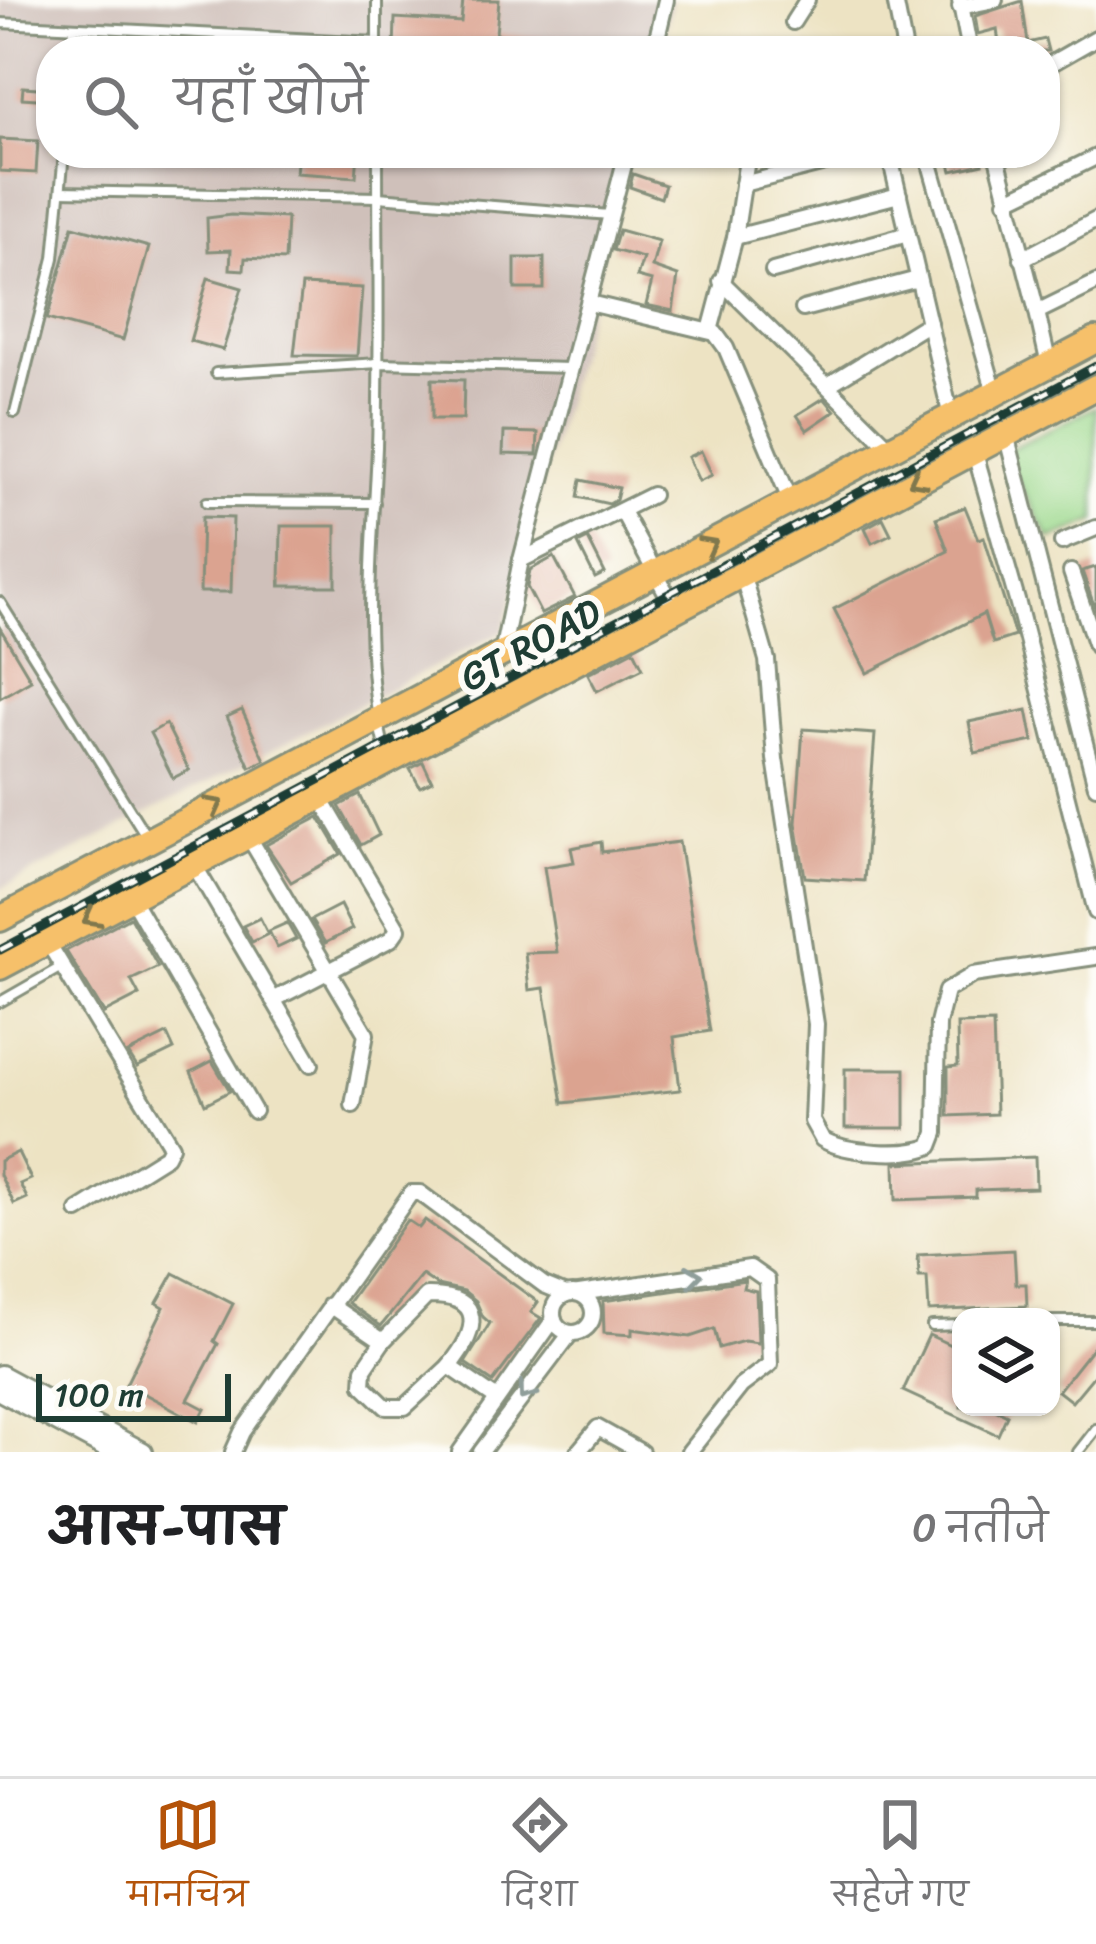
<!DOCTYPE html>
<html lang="hi">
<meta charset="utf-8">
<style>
:root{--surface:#fff;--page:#f6f6f6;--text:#202124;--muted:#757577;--line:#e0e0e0;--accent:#b45309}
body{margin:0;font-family:Sriracha,"Playpen Sans Deva",sans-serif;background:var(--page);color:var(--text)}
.controls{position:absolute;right:36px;bottom:36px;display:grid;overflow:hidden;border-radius:24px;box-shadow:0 3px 9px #0004}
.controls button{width:108px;height:108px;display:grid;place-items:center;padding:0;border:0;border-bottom:3px solid var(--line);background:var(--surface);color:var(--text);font:60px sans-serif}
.scale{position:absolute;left:36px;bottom:30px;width:195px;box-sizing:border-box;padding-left:12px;border:6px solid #1f3d34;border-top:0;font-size:33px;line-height:42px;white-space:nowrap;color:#1f3d34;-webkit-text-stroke:9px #fdfcf7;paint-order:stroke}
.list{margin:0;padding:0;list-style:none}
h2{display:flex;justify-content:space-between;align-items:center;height:156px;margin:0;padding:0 48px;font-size:51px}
h2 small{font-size:39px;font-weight:400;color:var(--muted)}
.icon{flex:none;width:66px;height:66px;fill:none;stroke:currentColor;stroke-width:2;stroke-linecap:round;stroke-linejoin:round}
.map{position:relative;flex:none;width:1096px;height:1452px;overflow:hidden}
.search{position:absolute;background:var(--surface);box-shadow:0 3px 9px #0004;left:36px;right:36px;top:36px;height:132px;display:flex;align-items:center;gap:30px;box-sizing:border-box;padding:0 42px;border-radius:48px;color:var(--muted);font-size:45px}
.sheet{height:324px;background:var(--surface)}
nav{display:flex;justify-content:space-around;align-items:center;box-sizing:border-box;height:168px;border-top:3px solid var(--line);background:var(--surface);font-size:33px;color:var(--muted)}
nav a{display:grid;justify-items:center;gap:6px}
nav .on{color:var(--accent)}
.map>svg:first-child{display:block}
.industrial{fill:#cfc0ba}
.green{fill:#9cd98d;stroke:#5e8b60;stroke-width:3}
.building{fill:#dba390}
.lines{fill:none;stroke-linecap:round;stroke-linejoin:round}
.service-casing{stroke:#86907c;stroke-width:14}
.minor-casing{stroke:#86907c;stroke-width:20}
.tertiary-casing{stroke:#86907c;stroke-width:24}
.trunk-casing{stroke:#86907c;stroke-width:30}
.service{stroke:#fff;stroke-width:8}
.minor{stroke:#fff;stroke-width:14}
.tertiary{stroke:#fff;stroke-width:18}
.trunk{stroke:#f6c06b;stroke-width:24}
.rail-casing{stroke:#1f3d34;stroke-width:9}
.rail{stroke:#fdfcf7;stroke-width:4.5;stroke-dasharray:14;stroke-linecap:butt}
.oneway{stroke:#80784d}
.oneway2{stroke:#8f9e9a}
.labels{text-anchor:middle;stroke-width:12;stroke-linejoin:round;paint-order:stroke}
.street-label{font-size:39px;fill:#1f3d34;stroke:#fdfcf7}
</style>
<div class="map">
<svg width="1096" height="1452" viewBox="0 0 1096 1452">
<rect width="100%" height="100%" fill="#fdfcf7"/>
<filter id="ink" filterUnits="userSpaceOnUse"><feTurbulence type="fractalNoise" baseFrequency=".00833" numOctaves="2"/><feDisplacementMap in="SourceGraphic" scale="24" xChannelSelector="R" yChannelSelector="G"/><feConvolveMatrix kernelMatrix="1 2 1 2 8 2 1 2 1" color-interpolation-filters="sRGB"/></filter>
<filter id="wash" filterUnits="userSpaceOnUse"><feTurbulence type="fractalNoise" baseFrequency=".004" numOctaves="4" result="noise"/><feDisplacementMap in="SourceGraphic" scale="48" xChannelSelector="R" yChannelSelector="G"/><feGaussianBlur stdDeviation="2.7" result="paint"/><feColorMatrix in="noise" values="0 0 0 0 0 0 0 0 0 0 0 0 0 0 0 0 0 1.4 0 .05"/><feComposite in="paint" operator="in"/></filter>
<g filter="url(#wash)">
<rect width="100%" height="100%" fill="#ede3c3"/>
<polygon class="industrial" points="0,0 673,0 659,51 51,51 51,153 631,153 503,631 0,889"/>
<polygon class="green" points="1096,407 1096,521 1050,539 1002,453"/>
<g id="blocks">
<g class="building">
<polygon points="463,0 499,0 496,34 542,38 540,51 394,51 395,18 461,22"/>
<polygon points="1022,1 1028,43 1045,39 1048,51 1000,51 997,29 978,34 975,16"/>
<polygon points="179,40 209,42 209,51 179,51"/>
<polygon points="23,87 51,89 51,100 22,98"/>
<polygon points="0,139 38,141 36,173 0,171"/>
<polygon points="298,153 358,153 356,177 296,173"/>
<polygon points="947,153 981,153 983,164 952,171"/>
<polygon points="633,174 665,185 661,198 630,187"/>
<polygon points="231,215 287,218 285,260 245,258 244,270 230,269 231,250 208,251 207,218"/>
<polygon points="73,226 149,247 123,340 47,319"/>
<polygon points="619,230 659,241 652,267 678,276 673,311 646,305 652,281 637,277 643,258 613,250"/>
<rect x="515" y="258" width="29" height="31"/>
<polygon points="208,278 242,288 223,350 190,341"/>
<polygon points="302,285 362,288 357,356 294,355"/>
<polygon points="432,379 464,380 463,419 432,419"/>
<polygon points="824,398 835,411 807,430 797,415"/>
<polygon points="504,432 538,433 537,455 503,454"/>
<polygon points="701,451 712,475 699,481 688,457"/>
<polygon points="581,480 619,488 616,500 609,504 578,497"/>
<polygon points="965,507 978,539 984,537 1015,636 993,643 984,614 867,673 834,609 948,551 936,518"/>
<polygon points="202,517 233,518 231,592 200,592"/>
<polygon points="883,518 891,534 872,543 865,528"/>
<polygon points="281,526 336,526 336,586 280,586"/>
<polygon points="588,539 605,573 595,578 578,544"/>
<polygon points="554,557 575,597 541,614 527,587 530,570"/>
<polygon points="1096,567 1096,611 1082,571"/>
<polygon points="0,628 31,680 0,698"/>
<polygon points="634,650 643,668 597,691 588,674"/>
<polygon points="242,710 265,760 250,767 227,717"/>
<polygon points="1027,710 1033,741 975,753 969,722"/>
<polygon points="166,724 189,770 173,778 150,733"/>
<polygon points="803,729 875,734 864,881 805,877 796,823"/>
<polygon points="423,762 432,781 420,787 410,769"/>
<polygon points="360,795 379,835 361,845 339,806"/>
<polygon points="319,817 341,854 291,882 266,845"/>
<polygon points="601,842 602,852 679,842 710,1031 674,1037 680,1090 563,1103 544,988 529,990 525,953 557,952 544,867 574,862 571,848"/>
<polygon points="340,905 352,929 325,943 311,920"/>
<polygon points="130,917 158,967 131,980 139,995 104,1013 66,951"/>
<polygon points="260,918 268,934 252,942 243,926"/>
<polygon points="287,923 296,939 277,948 269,931"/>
<polygon points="993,1023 996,1114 948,1116 948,1067 958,1066 957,1024"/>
<polygon points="167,1034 174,1049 137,1067 128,1053"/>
<polygon points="212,1061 230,1091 205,1104 191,1072"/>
<rect x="845" y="1069" width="60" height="59"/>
<polygon points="18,1152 31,1179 20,1184 27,1198 14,1204 0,1175 0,1161"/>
<polygon points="1035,1157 1036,1188 976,1190 976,1197 896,1200 895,1163"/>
<polygon points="407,1220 419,1228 425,1220 538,1302 531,1312 541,1318 493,1382 465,1363 490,1323 483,1317 476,1301 464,1291 437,1285 422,1275 381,1326 348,1303"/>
<polygon points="1014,1250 1016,1284 1026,1284 1027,1306 929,1311 927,1277 919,1277 918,1255"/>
<polygon points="174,1273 233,1304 214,1341 218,1344 188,1400 205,1409 198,1422 126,1384 164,1307 157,1303"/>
<polygon points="745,1280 743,1288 756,1291 758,1343 744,1341 719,1348 714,1329 690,1337 632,1329 632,1335 604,1333 603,1301"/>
<polygon points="929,1335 961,1350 961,1407 991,1407 1007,1415 998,1435 903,1391"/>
<polygon points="1096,1343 1096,1373 1072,1402 1058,1391"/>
</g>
</g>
</g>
<g filter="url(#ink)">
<use href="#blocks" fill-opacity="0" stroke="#86907c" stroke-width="3"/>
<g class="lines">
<defs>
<g id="service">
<polyline points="0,23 377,42"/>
<polyline points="72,51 74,27"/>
<polyline points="377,51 377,0"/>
<path d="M378,153C378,251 380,349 377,447C373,549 359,658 387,758"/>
<polyline points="61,191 378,197 610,215"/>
<polyline points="216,373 379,363 570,368"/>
<polyline points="15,413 54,258 64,153"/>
<polyline points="207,502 375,503"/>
<polyline points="0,602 148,839"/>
<polyline points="0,1002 63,966"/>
<polyline points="1051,1321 1096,1321"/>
<polyline points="932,1326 961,1325"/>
<polyline points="1078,1452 1096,1429"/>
</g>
<g id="minor">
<polyline points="895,0 905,51"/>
<polyline points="960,0 970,51"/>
<polyline points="960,7 995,0"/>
<polyline points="793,22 807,0"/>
<polyline points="654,51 666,0"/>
<polyline points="1045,67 1096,38"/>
<polyline points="889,153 951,417"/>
<polyline points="927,153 995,393"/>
<polyline points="996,153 1037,312 1096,283"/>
<polyline points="743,184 864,153"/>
<polyline points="1006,201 1096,157"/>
<polyline points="735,237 899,195"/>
<polyline points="1022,259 1096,220"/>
<polyline points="773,271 908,234"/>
<polyline points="721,281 891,449"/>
<polyline points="589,303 715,333 726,348 791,502"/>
<polyline points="803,309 918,279"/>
<polyline points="1037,312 1049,365"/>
<polyline points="710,331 735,237 748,153"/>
<polyline points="828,385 929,323"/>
<polyline points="1006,434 1096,786"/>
<polyline points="974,450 1018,604 1096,912"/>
<polyline points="622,511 675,609"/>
<polyline points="1062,542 1096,528"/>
<polyline points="521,560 652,495"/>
<polyline points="1071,572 1096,646"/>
<path d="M742,573L767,660L775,759L816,1024L812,1121L822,1139C844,1153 908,1157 931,1146L936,1133L938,1024L946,991L973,975L1095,957"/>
<polyline points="502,653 521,560 627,153"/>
<polyline points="247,834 366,1034 353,1105"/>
<polyline points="193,863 311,1064"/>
<polyline points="131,897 254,1111"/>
<polyline points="47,941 171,1146 166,1156 78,1211"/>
<polyline points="273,1000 391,939 398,929 319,795"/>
<circle cx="573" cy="1313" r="20"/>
<polyline points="579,1293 750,1268 767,1280 770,1364 741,1386 689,1452"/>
<polyline points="330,1305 383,1341 364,1369 363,1385 386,1407 405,1407 449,1366 497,1399"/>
<path d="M383,1341L427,1296C487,1295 478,1331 449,1366"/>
<polyline points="233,1452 242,1432 411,1193 420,1193 544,1285 566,1294"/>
<polyline points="460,1452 554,1319"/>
<polyline points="481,1452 571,1333"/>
<polyline points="578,1452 598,1428 641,1452"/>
</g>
<g id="tertiary">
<polyline points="0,1375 143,1452"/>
<polyline points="0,1391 114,1452"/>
</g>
<g id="trunk">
<polyline points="0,919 1096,340"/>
<polyline points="0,967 1096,387"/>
</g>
</defs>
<use href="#service" class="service-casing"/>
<use href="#minor" class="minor-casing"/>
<use href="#tertiary" class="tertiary-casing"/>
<use href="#trunk" class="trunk-casing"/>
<use href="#service" class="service"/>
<use href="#minor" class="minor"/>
<use href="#tertiary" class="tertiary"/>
<use href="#trunk" class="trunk"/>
<defs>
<polyline id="rail" points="0,950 1096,366"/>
</defs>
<use href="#rail" class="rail-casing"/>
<use href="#rail" class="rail"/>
</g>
<defs><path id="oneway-chevron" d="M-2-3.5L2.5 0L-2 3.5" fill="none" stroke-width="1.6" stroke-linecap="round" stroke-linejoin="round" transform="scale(3)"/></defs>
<g class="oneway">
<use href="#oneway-chevron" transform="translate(917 480) rotate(152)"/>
<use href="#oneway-chevron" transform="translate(709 545) rotate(-28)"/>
<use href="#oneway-chevron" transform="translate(215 805) rotate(-28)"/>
<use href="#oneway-chevron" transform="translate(91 918) rotate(152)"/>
</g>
<g class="oneway2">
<use href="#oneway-chevron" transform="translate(694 1276) rotate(-8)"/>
<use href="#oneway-chevron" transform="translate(526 1392) rotate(127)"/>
</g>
</g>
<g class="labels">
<g class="street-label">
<text transform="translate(530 644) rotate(-28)" y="14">GT ROAD</text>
</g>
</g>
</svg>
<div class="controls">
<button><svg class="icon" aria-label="layers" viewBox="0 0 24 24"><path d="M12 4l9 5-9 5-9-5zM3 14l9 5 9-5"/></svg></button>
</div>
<div class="scale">100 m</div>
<div class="search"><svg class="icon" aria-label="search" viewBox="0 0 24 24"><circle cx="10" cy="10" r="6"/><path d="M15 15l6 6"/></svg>यहाँ खोजें</div>
</div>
<section class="sheet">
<h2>आस-पास<small>0 नतीजे</small></h2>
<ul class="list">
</ul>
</section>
<nav>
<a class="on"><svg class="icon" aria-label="map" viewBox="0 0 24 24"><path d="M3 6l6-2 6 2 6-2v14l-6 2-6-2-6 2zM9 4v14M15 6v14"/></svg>मानचित्र</a>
<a><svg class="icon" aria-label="directions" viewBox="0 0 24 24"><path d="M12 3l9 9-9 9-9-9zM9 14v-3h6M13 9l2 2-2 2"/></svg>दिशा</a>
<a><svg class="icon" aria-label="saved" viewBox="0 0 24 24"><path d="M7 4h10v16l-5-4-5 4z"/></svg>सहेजे गए</a>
</nav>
